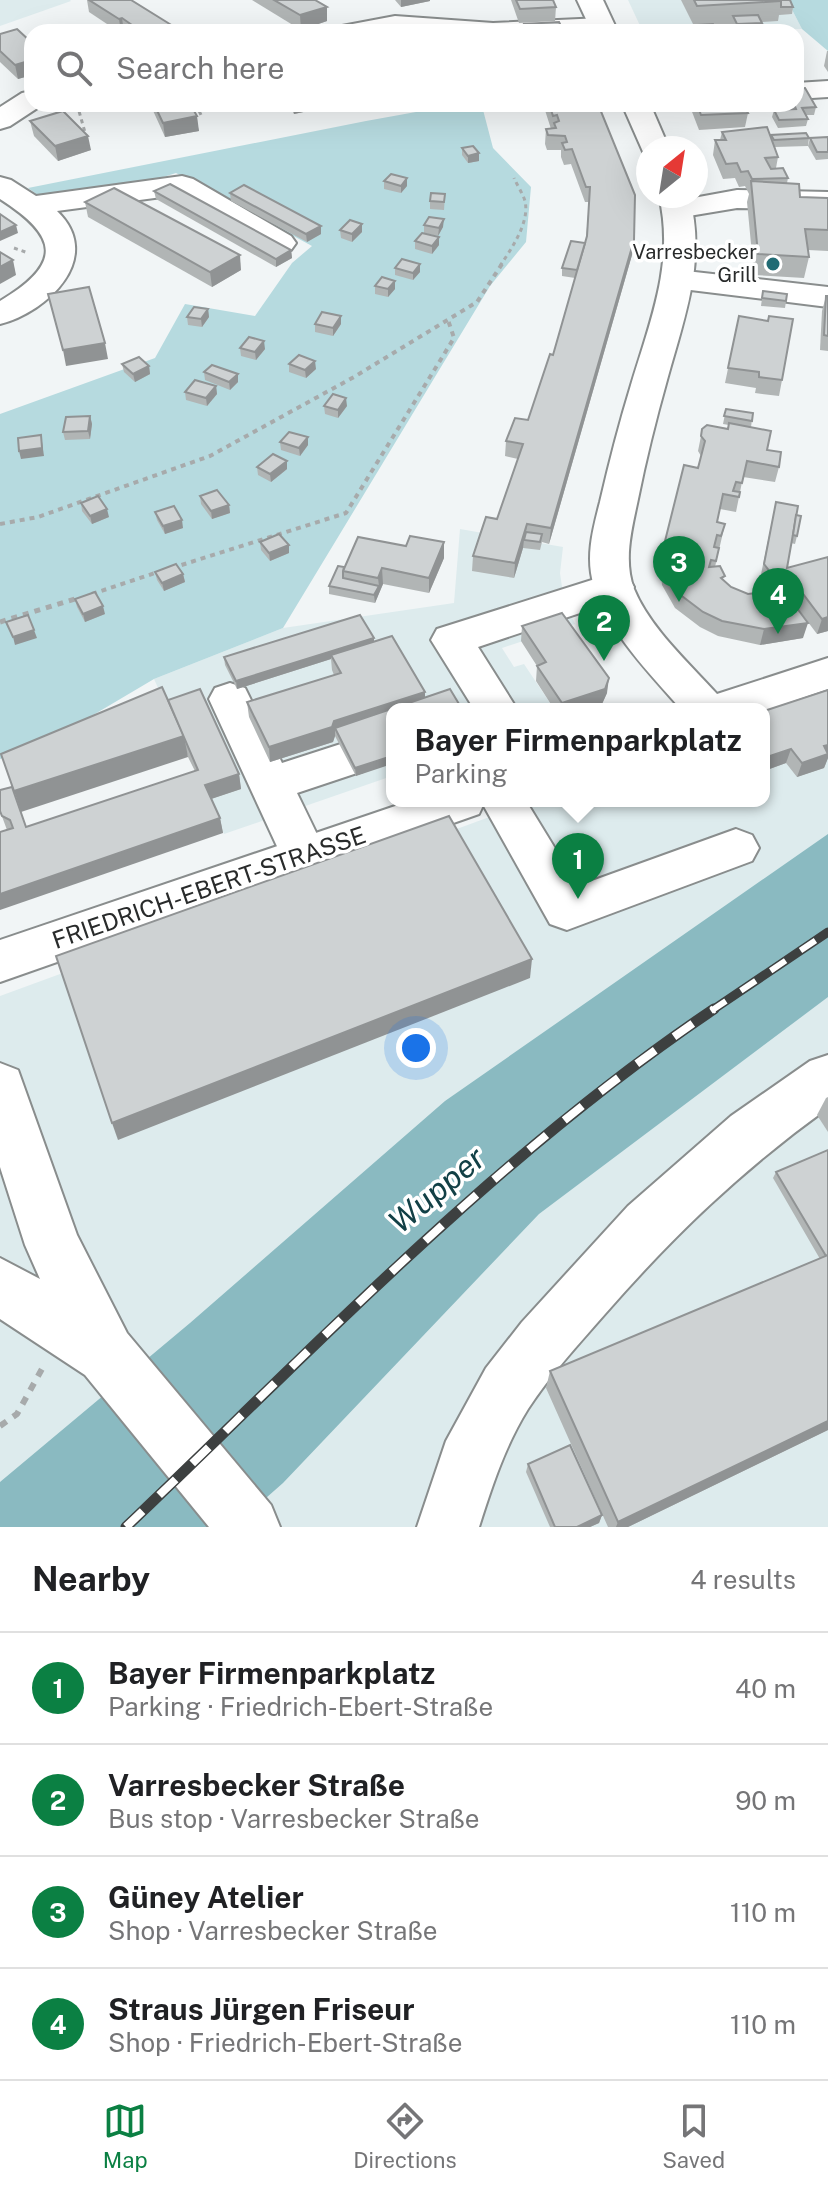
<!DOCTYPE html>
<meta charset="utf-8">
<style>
:root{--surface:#fff;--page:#f2f2f2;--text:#202124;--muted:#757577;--line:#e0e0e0;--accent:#0b8043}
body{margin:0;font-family:"Public Sans",sans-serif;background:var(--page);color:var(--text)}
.compass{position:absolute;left:636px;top:136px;width:72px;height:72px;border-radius:50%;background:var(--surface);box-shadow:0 8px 32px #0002;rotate:30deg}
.you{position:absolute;left:416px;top:1048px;width:28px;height:28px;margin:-20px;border:6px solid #fff;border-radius:50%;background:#1a73e8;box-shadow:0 0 0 12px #1a73e833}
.badge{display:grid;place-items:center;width:52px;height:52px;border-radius:50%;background:var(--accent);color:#fff;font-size:26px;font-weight:700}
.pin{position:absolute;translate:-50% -66px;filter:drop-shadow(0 2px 4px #0008)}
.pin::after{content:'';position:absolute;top:42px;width:28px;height:24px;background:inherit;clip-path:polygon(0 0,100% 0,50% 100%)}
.popup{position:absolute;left:386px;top:703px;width:384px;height:104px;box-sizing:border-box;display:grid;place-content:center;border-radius:16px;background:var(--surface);filter:drop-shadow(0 2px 6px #0005);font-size:26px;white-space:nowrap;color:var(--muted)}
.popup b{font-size:30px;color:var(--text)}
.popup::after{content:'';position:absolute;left:50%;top:100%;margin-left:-16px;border:16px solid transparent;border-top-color:var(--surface)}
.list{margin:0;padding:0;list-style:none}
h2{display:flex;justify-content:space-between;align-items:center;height:104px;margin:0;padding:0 32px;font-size:34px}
h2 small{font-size:26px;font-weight:400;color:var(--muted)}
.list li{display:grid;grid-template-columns:52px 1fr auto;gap:24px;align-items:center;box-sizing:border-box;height:112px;padding:0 32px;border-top:2px solid var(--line)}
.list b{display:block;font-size:30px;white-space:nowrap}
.list p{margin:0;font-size:26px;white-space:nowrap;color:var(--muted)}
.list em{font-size:26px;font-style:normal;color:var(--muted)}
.icon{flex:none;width:44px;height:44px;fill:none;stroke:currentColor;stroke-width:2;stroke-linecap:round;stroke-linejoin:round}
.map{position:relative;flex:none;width:828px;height:1527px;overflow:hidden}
.search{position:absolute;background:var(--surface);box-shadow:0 8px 32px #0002;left:24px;right:24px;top:24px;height:88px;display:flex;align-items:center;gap:20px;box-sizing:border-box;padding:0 28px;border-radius:24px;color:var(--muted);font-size:30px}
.sheet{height:552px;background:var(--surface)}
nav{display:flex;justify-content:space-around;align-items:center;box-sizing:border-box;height:112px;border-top:2px solid var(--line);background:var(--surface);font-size:22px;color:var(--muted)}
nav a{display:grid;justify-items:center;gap:4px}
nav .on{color:var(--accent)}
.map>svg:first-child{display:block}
.built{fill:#ddebed}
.green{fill:#b6dadf}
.water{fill:#8abac1}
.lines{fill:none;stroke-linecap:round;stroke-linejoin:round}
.minor-casing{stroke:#898d8d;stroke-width:4}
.major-casing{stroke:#898d8d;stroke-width:4}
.path-far3{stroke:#a7aaab;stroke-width:3;stroke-dasharray:4 4;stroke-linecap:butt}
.path-far2{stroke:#a7aaab;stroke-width:4;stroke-dasharray:5 5;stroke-linecap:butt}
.path-far1{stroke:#a7aaab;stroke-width:5;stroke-dasharray:6 6;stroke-linecap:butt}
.path{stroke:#a7aaab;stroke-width:6;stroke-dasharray:8 8;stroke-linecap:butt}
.minor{fill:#fff;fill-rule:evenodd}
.major{fill:#fff;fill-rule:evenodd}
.rail-far1-casing{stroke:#3d4040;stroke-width:9}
.rail-casing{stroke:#3d4040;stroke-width:11}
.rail-far1{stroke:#fff;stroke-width:6;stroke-dasharray:18;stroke-linecap:butt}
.rail{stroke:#fff;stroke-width:8;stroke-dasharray:23;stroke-linecap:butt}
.wall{fill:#b1b5b5}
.shaded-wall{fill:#909394}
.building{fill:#ced2d3;stroke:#909394;stroke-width:2}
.poi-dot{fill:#216b74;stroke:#fff;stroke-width:3}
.labels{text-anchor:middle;stroke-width:7;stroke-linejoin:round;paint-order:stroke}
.far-poi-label{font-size:20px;fill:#292b2b;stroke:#fff;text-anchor:end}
.street-label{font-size:24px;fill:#292b2b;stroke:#fff}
.near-water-label{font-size:32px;font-style:italic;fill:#124046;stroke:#fff}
</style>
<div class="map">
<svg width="828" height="1527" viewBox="0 0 828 1527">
<rect width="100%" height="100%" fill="#f1f5f6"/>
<g class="built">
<polygon points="0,0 70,0 71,1 0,26"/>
<polygon points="628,0 787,0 802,29 643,32"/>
<polygon points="460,529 563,547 560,573 564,601 575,624 502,648 514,667 524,664 554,709 392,709 392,776 224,834 154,679 283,628 454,603"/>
<polygon points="828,703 828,1527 0,1527 0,996 533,801 764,801 764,723"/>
</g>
<g class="green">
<polygon points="787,0 828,0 828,51 802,29"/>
<polygon points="482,106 493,148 531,187 526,242 490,286 283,628 154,679 56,737 0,759 0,414 155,358 185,304 255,316 292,263 312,246 176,173 59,210 28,188 366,121 438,108"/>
</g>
<polygon class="water" points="828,834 828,997 539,1214 283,1483 233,1527 0,1527 0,1482 190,1323 445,1101"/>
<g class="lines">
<defs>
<g id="minor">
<polygon points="395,16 493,23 602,18 611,20 615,26 610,32 338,32 342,26"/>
<polygon points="828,81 828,97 796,99 796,83"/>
<polygon points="32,91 32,104 42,105 10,126 0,129 0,107 22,93"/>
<path d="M182,176L193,179L291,236L296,243L291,250L280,252L269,250L177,195L57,211C105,257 48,312 0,324V301C64,263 58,236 0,199V177L11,180L36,196Z"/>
<polygon points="737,190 828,192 828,210 737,208 677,218 666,215 662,209 666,203"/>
<polygon points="677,270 828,287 828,307 666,287 661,280 666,273"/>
<polygon points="614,573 628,577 634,587 628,597 478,647 517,709 474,709 431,640 437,629"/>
<polygon points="230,683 245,688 282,763 347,742 363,747 369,759 363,771 297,793 327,855 320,868 304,874 288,868 281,855 209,699 215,688"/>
<polygon points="481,801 526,801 578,886 736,829 752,835 759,848 752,861 567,930 550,924"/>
<path d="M828,1055V1108C743,1169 673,1236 605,1314C578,1345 550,1375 528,1409C505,1446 492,1486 479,1527H417L446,1441L486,1368L522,1322L628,1206L731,1116L810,1061Z"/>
<polygon points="0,1063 18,1070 77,1235 127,1333 271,1505 280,1527 209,1527 85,1375 0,1319 0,1258 40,1279 25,1245 0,1167"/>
</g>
<g id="major">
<polygon points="577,0 603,0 618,32 592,32"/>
<polygon points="622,104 650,104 669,148 648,148 648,155 644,154"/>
<path d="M659,196H689C707,260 684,318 667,380C656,419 646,459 638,499C632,528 623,560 634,589C650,628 689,663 717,694L828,658V689L764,711L681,709C649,673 609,632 594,586C585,558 593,529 600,502C609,463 619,424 631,385C650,322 675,262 659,196Z"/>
<polygon points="410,801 485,801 479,814 0,982 0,940"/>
</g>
</defs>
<use href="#minor" class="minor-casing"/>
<use href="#major" class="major-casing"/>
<g class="path-far3">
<polyline points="77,104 86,136"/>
<polyline points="196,104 201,115"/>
<polyline points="14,248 28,253"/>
<path d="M500,266C511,249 530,223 525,201C523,194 517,185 514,178"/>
</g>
<g class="path-far2">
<polyline points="0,524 38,517 210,456 354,377 477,302 502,264"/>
<polyline points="172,568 346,513 454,338 448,320"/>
<polyline points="92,594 158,572"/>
</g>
<polyline class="path-far1" points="0,622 78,598"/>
<polyline class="path" points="0,1426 17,1414 43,1367"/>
<use href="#minor" class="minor"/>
<use href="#major" class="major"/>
<defs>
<polyline id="rail-far1" points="711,1011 828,932"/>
<path id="rail" d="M126,1527C315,1347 497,1155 714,1009"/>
</defs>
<use href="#rail-far1" class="rail-far1-casing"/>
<use href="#rail" class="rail-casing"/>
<use href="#rail-far1" class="rail-far1"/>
<use href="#rail" class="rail"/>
</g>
<g class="wall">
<polygon points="87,0 131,0 182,32 119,32 89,12"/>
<polygon points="252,0 315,0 327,7 327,21 301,30"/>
<polygon points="395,0 430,0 430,1 401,7"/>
<polygon points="511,0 553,0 556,7 555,21 519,23"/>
<polygon points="681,0 790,0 793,7 792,14 779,15 778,21 762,22 761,30 736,31 732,24 713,25 717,32 665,32 665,27 694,26"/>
<polygon points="0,34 32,43 32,75 18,79 0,62"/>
<polygon points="827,51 828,51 828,72 824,66"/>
<polygon points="150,104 190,104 199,131 165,137"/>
<polygon points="289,104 327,104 327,107 294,114"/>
<polygon points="543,104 598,104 634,240 632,255 549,544 542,542 540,550 523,548 514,578 472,571 473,556 497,519 518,459 505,456 506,441 528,420 553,355 575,278 562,276 562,268 585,243 586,239 589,202 585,202 571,164 564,165 561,157 561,150 547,150 545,144 546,129 551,129"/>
<polygon points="689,104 743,104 748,113 745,127 699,130"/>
<polygon points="788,104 816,107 814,115 806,115 808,119 806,126 778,128 772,117 774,110 791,109"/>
<polygon points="30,121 91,150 58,161 34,136"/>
<polygon points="722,132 771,137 771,135 809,138 808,146 775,147 778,157 776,168 788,178 787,183 800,197 828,198 828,251 808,250 809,257 804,278 754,275 747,202 749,194 745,186 739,187 735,178 723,179 713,155 715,140 720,140"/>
<polygon points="828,137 828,159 816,160 808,146 810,138"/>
<polygon points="462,148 479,161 468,163 462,155"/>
<polygon points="407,178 407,186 401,193 384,189 384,181"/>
<polygon points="154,191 291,250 292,258 276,267 156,199"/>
<polygon points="230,193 321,234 307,242 231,201"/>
<polygon points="445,194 444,210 430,209 430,201"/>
<polygon points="85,202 241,270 212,287 88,217"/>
<polygon points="362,224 362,232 352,242 341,238 340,230"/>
<polygon points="424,225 443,227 438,236 424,233"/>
<polygon points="415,241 439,245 432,254 415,249"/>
<polygon points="395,268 420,272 413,280 395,275"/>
<polygon points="375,286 395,289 388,297 375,294"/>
<polygon points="763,291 786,301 785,308 761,306"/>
<polygon points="826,296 828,296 828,351 820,350 822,311"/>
<polygon points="208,309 209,317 202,327 188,325 187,317"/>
<polygon points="341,316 341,324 333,336 315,332 315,324"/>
<polygon points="739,316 768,321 782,380 779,396 755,393 756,388 725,383"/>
<polygon points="240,348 265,349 256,360 241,356"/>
<polygon points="122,364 149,366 150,374 135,382 124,372"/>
<polygon points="289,364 316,369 306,378 289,372"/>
<polygon points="204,372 238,374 238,382 230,390 205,380"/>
<polygon points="216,386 217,394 207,406 186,400 185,392"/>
<polygon points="324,406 347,406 338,418 325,414"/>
<polygon points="726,409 753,413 751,427 779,467 775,482 743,477 736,512 720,509 717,522 725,524 715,567 724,580 731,587 748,594 755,593 757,587 765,585 760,579 776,502 796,515 797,536 795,544 791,543 787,568 828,557 828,631 817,634 787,594 803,638 760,645 718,636 700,627 675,608 662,585 660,564 663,549 698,468 701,456 698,451 701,436 728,429 729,425 723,424"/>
<polygon points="90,416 92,424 90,439 65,440 63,432"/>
<polygon points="308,437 308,445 300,456 281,450 280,442"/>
<polygon points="257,467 287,469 271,482 258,475"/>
<polygon points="200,496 229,505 230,513 212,519 201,504"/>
<polygon points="81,503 109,517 92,524 82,511"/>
<polygon points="155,512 183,528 165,534 157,520"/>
<polygon points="260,542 289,553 270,561 261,550"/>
<polygon points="444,542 444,558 429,593 383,584 375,603 329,594 329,586 344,567 406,546"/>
<polygon points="155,572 183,574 185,582 164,591 157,580"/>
<polygon points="75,599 105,614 85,622 77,607"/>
<polygon points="360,615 356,776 335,736 333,742 270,762 249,717 247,702 334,675 332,670 331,659 237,689 225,665 224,657"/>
<polygon points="522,626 607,693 602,704 587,709 554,709 536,681 537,666 521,641"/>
<polygon points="828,690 828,758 824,768 797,777 786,763 764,771"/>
<polygon points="168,700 239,774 241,789 211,799 220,818 223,833 0,832 7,830 0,811 26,827 195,771 188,757"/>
<polygon points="828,1097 828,1132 817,1115 826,1098"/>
<polygon points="828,1150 828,1430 628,1527 608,1527 546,1388 550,1371 820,1259 773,1178 776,1172"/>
<polygon points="528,1464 602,1515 599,1523 590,1527 550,1527 526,1472"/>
</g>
<g class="shaded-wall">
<polygon points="401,0 430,0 430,1 401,7"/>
<polygon points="327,7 327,21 301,30 300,15"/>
<polygon points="122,18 124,32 121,32 119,19"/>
<polygon points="32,60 32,75 18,79 15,65"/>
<polygon points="293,104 327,104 327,107 294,114"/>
<polygon points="197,116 199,131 165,137 163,123"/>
<polygon points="88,136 91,150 58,161 55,146"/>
<polygon points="479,153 479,161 468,163 468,156"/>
<polygon points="407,178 407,186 401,193 401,186"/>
<polygon points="444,219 443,227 438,236 439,228"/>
<polygon points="362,224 362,232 352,242 352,234"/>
<polygon points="16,225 18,233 0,241 0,232"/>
<polygon points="321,226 321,234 307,242 306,234"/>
<polygon points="439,237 439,245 432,254 432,246"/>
<polygon points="634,240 632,255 549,544 551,528"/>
<polygon points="291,250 292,258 276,267 276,259"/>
<polygon points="240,255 241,270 212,287 210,272"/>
<polygon points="13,260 16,275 0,284 0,267"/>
<polygon points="420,264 420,272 413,280 413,273"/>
<polygon points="395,281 395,289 388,297 388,289"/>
<polygon points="208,309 209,317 202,327 201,319"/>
<polygon points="341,316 341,324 333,336 333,328"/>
<polygon points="264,341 265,349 256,360 255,352"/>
<polygon points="105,343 108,359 66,366 63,350"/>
<polygon points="315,361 316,369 306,378 305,370"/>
<polygon points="149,366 150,374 135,382 133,374"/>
<polygon points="238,374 238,382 230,390 229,382"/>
<polygon points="216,386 217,394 207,406 206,398"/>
<polygon points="346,398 347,406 338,418 338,410"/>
<polygon points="90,416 92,424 90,439 88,431"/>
<polygon points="41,435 44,456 21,459 19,451"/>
<polygon points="308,437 308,445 300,456 299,448"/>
<polygon points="287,461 287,469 271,482 270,474"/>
<polygon points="229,505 230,513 212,519 211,511"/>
<polygon points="107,509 109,517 92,524 90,516"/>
<polygon points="182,520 183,528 165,534 163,526"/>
<polygon points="527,524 525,540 524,540 523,548 514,578 515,563"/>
<polygon points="444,542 444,558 429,593 429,578"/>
<polygon points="289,545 289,553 270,561 269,553"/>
<polygon points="382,568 383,584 375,603 374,595 379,586 378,578"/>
<polygon points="183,574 185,582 164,591 162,583"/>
<polygon points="791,578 787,594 776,597 775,592 778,582"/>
<polygon points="103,606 105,614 85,622 83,614"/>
<polygon points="828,617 828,631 817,634 822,619"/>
<polygon points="808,623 803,638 760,645 764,629"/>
<polygon points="34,630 37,638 15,645 13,637"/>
<polygon points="374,638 374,646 331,655 331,659 237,689 236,681"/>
<polygon points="609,678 607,693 602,704 587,709 561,709 562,703"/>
<polygon points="425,692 425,706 335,728 335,736 333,742 270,762 269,747 334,721"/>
<polygon points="184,736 188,757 21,812 14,791"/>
<polygon points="828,745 828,758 824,768 797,777 802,763 824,746"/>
<polygon points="791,749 786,763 764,771 764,758"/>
<polygon points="392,756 392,764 356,776 355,768"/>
<polygon points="239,774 241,789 208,800 205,785"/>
<polygon points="220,818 223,833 0,910 0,894"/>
<polygon points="532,959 530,978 118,1140 112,1123"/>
<polygon points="828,1421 828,1430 628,1527 616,1527 618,1522"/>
<polygon points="602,1515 599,1523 590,1527 577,1527"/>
</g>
<g class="building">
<polygon points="89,0 131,0 181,31 142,32 122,18 119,19"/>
<polygon points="274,0 315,0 327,7 300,15"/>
<polygon points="516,0 553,0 556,7 520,9"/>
<polygon points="694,0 781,0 782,1 697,6"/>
<polygon points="781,0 790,0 793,7 781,7"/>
<polygon points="758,15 762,23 737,24 733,16"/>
<polygon points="559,22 564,32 526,32 524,24"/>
<polygon points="713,24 717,31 668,32 665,27"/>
<polygon points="17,29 32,43 32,60 15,65 0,51 0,34"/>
<polygon points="412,29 414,32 388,32"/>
<polygon points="805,88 816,107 802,108 808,119 779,120 774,110 796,109 794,104 796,104 796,89"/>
<polygon points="154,104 190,104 197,116 163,123"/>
<polygon points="549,104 598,104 635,195 634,240 551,528 527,524 515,563 473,556 486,517 497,519 523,444 506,441 515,418 528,420 550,354 553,355 587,236 590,187 586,187 572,149 565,150 562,143 567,142 565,136 548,135 546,129 556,128 554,123 559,121 557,115 553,116"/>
<polygon points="697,104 743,104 748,113 701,115"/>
<polygon points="63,111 88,136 55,146 30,121"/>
<polygon points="767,127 778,157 765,158 771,169 783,168 788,178 752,179 748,171 741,172 737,163 726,164 715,140 726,140 722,132"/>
<polygon points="806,133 809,138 774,140 771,135"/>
<polygon points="828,137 828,152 817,152 810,138"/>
<polygon points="473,146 479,153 468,156 462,148"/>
<polygon points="391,174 407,178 401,186 384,181"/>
<polygon points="751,181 799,184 800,197 828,198 828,230 805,229 809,257 758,254"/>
<polygon points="170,184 291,250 276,259 154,191"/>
<polygon points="244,185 321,226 306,234 230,193"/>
<polygon points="114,188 240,255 210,272 85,202"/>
<polygon points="431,193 445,194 444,202 430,201"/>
<polygon points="0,214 16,225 0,232"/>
<polygon points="429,217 444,219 439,228 424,225"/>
<polygon points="350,220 362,224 352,234 340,230"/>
<polygon points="422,233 439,237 432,246 415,241"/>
<polygon points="571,241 585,243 577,270 562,268"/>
<polygon points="0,252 13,260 0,267"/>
<polygon points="402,259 420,264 413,273 395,268"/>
<polygon points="382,277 395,281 388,289 375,286"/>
<polygon points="89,287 105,343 63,350 48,294"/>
<polygon points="763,291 787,294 786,301 762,298"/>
<polygon points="826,296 828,296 828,336 824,335"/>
<polygon points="194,307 208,309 201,319 187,317"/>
<polygon points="322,312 341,316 333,328 315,324"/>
<polygon points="739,316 768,321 769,316 793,319 782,380 759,377 759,372 728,368"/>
<polygon points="249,337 264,341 255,352 240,348"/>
<polygon points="299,355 315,361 305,370 289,364"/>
<polygon points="139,357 149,366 133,374 122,364"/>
<polygon points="212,365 238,374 229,382 204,372"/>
<polygon points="195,380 216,386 206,398 185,392"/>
<polygon points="333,394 346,398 338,410 324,406"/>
<polygon points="726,409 753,413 752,421 724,416"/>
<polygon points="90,416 88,431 63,432 66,417"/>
<polygon points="729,423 771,431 767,450 781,452 779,467 747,461 742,483 736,482 733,491 740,492 739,497 723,494 717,522 725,524 721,536 717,535 714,547 719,548 716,561 711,560 709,567 720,566 725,576 721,578 731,587 748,594 765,592 763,588 779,584 808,623 764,629 722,621 703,612 678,593 665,569 663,549 684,465 698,468 705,441 701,436 702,429 707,425 728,429"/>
<polygon points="289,432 308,437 299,448 280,442"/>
<polygon points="41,435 42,448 19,451 18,438"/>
<polygon points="273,454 287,461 270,474 257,467"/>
<polygon points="217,490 229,505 211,511 200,496"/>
<polygon points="98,496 107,509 90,516 81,503"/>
<polygon points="776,502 798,506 787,568 828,557 828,617 822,619 791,578 778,582 764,564"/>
<polygon points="174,506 182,520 163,526 155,512"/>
<polygon points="796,515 801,516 797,536 793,535"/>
<polygon points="526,532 542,534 540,542 524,540"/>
<polygon points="279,534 289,545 269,553 260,542"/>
<polygon points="410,536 444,542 429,578 382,568 378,578 343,571 358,537 406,546"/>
<polygon points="176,564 183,574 162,583 155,572"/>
<polygon points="338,566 344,567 343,571 343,578 379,586 374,595 329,586"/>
<polygon points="772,583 773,586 763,588 762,592 760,592 757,587"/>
<polygon points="95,592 103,606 83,614 75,599"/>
<polygon points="562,613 609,678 605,689 562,703 537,666 546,662 522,626"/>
<polygon points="28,615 34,630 13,637 6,622"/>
<polygon points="360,615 374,638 236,681 224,657"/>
<polygon points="392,636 425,692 334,721 332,727 269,747 247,702 341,673 331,655"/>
<polygon points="162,687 184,736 14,791 1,754"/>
<polygon points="200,689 239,774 205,785 220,818 0,894 0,831 0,832 13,828 10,820 2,816 0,811 0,790 12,787 26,827 198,770 168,700"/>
<polygon points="450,689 462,709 392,709 392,756 355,768 335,728"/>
<polygon points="828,690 828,745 824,746 828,754 802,763 791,749 764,758 764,711"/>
<polygon points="449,816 532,959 112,1123 56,956"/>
<polygon points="828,1150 828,1255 826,1256 776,1172"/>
<polygon points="828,1255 828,1421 618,1522 550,1371"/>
<polygon points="570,1445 602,1515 577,1527 555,1527 528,1464"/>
</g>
<circle class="poi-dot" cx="773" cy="264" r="8"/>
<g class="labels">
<g class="far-poi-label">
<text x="757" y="259">Varresbecker<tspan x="757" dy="23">Grill</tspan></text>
</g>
<g class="street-label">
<text transform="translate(209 888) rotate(-19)" y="8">FRIEDRICH-EBERT-STRASSE</text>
</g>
<g class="near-water-label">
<text transform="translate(437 1190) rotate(-40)" y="11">Wupper</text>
</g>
</g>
</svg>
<svg class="compass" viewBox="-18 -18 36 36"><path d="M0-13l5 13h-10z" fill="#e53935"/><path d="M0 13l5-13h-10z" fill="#757577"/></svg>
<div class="you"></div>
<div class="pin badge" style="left:578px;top:899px">1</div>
<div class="popup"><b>Bayer Firmenparkplatz</b>Parking</div>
<div class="pin badge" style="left:604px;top:661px">2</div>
<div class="pin badge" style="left:679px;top:602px">3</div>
<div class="pin badge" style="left:778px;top:634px">4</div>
<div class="search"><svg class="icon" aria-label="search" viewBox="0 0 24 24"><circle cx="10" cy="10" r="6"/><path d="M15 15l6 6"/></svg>Search here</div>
</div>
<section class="sheet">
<h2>Nearby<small>4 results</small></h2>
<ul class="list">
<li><span class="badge">1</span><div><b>Bayer Firmenparkplatz</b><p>Parking · Friedrich-Ebert-Straße</p></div><em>40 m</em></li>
<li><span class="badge">2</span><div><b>Varresbecker Straße</b><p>Bus stop · Varresbecker Straße</p></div><em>90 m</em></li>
<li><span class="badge">3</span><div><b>Güney Atelier</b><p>Shop · Varresbecker Straße</p></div><em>110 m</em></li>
<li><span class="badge">4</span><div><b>Straus Jürgen Friseur</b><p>Shop · Friedrich-Ebert-Straße</p></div><em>110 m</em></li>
</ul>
</section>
<nav>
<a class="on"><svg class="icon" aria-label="map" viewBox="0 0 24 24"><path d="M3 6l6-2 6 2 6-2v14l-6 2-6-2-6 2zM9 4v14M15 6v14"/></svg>Map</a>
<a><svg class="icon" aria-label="directions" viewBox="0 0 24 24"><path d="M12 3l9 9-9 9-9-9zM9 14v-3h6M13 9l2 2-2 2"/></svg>Directions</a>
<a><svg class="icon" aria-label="saved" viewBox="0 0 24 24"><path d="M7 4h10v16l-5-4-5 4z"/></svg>Saved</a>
</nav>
